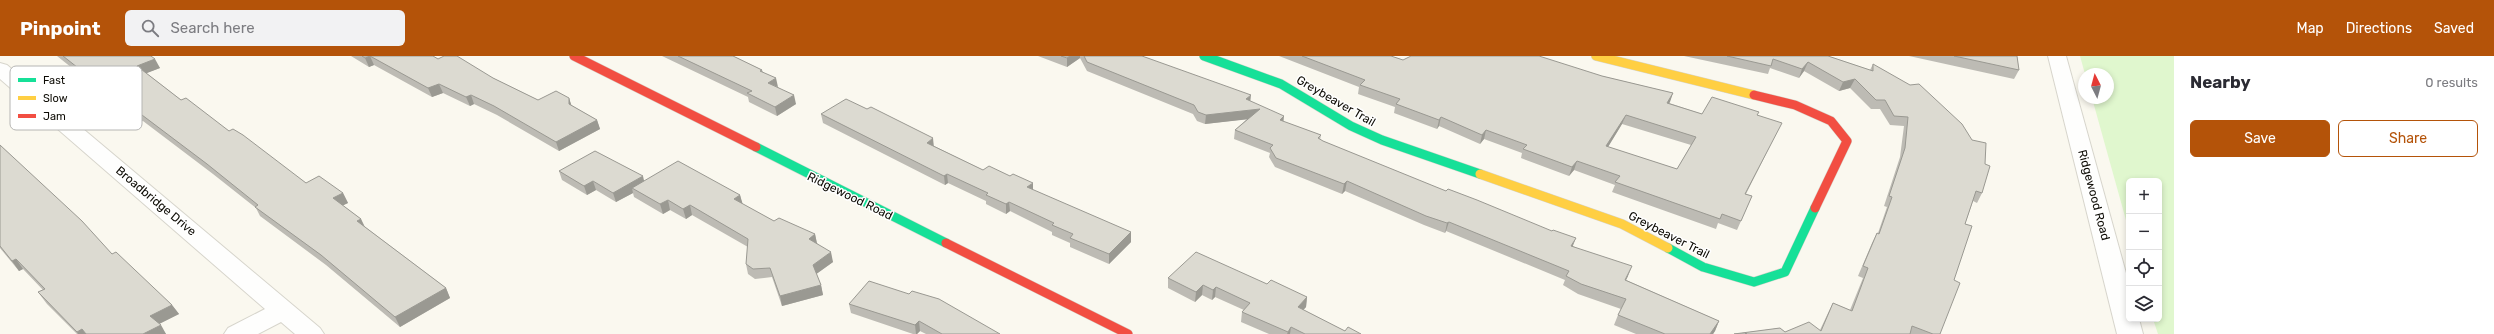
<!DOCTYPE html>
<meta charset="utf-8">
<style>
:root{--surface:#fff;--page:#f2f2f3;--text:#2b2b33;--muted:#7c7c81;--line:#e1e1e2;--accent:#b45309}
body{margin:0;font-family:Rubik,sans-serif;background:var(--page);color:var(--text)}
.controls{position:absolute;right:12px;bottom:12px;display:grid;overflow:hidden;border-radius:6px;box-shadow:0 2px 6px #0003}
.controls button{width:36px;height:36px;display:grid;place-items:center;padding:0;border:0;border-bottom:1px solid var(--line);background:var(--surface);color:var(--text);font:20px sans-serif}
.compass{position:absolute;left:2078px;top:12px;width:36px;height:36px;border-radius:50%;background:var(--surface);box-shadow:0 2px 6px #0003;rotate:354deg}
.list{margin:0;padding:0;list-style:none}
h2{display:flex;justify-content:space-between;align-items:center;height:52px;margin:0;padding:0 16px;font-size:17px}
h2 small{font-size:13px;font-weight:400;color:var(--muted)}
.actions{display:flex;gap:8px;padding:12px 16px}
.actions a{flex:1;padding:9px 0;border:1px solid var(--accent);border-radius:6px;text-align:center;font-size:14px;color:var(--accent)}
.actions .main{background:var(--accent);color:#fff}
.icon{flex:none;width:22px;height:22px;fill:none;stroke:currentColor;stroke-width:2;stroke-linecap:round;stroke-linejoin:round}
.map{position:relative;flex:none;width:2174px;height:278px;overflow:hidden}
header{display:flex;align-items:center;gap:24px;box-sizing:border-box;height:56px;padding:0 20px;background:var(--accent);color:#fff}
header strong{font-size:19px}
nav{display:flex;gap:22px;margin-inline-start:auto;font-size:14px}
.search{width:280px;height:36px;background:var(--page);display:flex;align-items:center;gap:10px;box-sizing:border-box;padding:0 14px;border-radius:6px;color:var(--muted);font-size:15px}
main{display:flex}
aside{flex:1;background:var(--surface)}
.map>svg:first-child{display:block}
.green{fill:#e0f7ce}
.lines{fill:none;stroke-linecap:round;stroke-linejoin:round}
.street-casing{stroke:#d7d5cc;stroke-width:2}
.fast-casing{stroke:#d7d5cc;stroke-width:10}
.slow-casing{stroke:#d7d5cc;stroke-width:10}
.jam-casing{stroke:#d7d5cc;stroke-width:10}
.street{fill:#fefefd;fill-rule:evenodd}
.fast{stroke:#16e098;stroke-width:9}
.slow{stroke:#ffcf43;stroke-width:9}
.jam{stroke:#f24e42;stroke-width:9}
.wall{fill:#bdbbb4;fill-rule:evenodd}
.shaded-wall{fill:#9a9992}
.building{fill:#dcdad1;stroke:#9a9992;fill-rule:evenodd}
.labels{text-anchor:middle;stroke-width:3;stroke-linejoin:round;paint-order:stroke}
.street-label{font-size:12px;fill:#0d0b04;stroke:#fff}
.key{fill:#fff;stroke:#b6b6b4;stroke-width:1}
.key-label{font-size:11px;fill:#0d0b04}
</style>
<header>
<strong>Pinpoint</strong>
<div class="search"><svg class="icon" aria-label="search" viewBox="0 0 24 24"><circle cx="10" cy="10" r="6"/><path d="M15 15l6 6"/></svg>Search here</div>
<nav><a>Map</a><a>Directions</a><a>Saved</a></nav>
</header>
<main>
<div class="map">
<svg width="2174" height="278" viewBox="0 0 2174 278">
<rect width="100%" height="100%" fill="#faf8ef"/>
<polygon class="green" points="2080,0 2174,0 2174,278 2158,278 2153,263 2159,263 2159,125 2129,125 2129,175 2092,42 2108,42 2108,18 2085,18"/>
<g class="lines">
<defs>
<g id="street">
<polygon points="2048,0 2066,0 2129,228 2129,263 2139,263 2143,278 2117,278"/>
<polygon points="0,7 7,9 320,272 324,278 295,278 281,266 258,278 224,278 228,272 265,253 0,23"/>
</g>
<g id="fast">
<polyline points="1204,0 1281,28 1351,70 1382,84 1480,118"/>
<polyline points="756,91 946,187"/>
<polyline points="1668,192 1703,211 1754,226 1785,216 1815,152"/>
</g>
<g id="slow">
<polyline points="1596,0 1754,39"/>
<polyline points="1480,118 1622,168 1668,192"/>
</g>
<g id="jam">
<polyline points="574,0 756,91"/>
<polyline points="1754,39 1795,49 1831,65 1847,85 1815,152"/>
<polyline points="946,187 1128,278"/>
</g>
</defs>
<use href="#street" class="street-casing"/>
<use href="#fast" class="fast-casing"/>
<use href="#slow" class="slow-casing"/>
<use href="#jam" class="jam-casing"/>
<use href="#street" class="street"/>
<use href="#fast" class="fast"/>
<use href="#slow" class="slow"/>
<use href="#jam" class="jam"/>
</g>
<g class="wall">
<polygon points="57,0 151,0 160,12 146,17 181,44 229,75 306,127 343,137 348,147 342,149 361,163 365,171 446,232 450,242 400,271 326,209 260,160 256,152 213,118 143,65 139,66 124,50 121,51"/>
<polygon points="351,0 433,0 438,3 493,22 538,44 569,42 571,49 597,64 600,73 559,95 497,59 474,48 470,50 443,37 432,41 374,9 369,11"/>
<polygon points="662,0 733,0 762,14 763,16 778,31 796,48 777,60 749,46 748,41"/>
<polygon points="1038,0 1142,0 1250,45 1284,66 1321,79 1320,84 1323,85 1573,190 1628,220 1626,224 1719,265 1715,275 1713,278 1636,278 1614,269 1618,259 1621,253 1578,238 1563,229 1565,224 1446,175 1445,177 1424,169 1345,135 1342,138 1275,111 1269,101 1270,97 1234,83 1235,74 1247,63 1205,68 1197,65 1193,58 1087,15 1080,2 1067,11"/>
<path d="M1279,0H1391L1403,4L1602,20L1673,37L1669,47L1702,58L1757,59L1777,76L1746,138L1752,140L1737,174L1718,167L1716,173L1612,136L1615,129L1574,114L1569,120L1521,102L1522,97L1484,83L1480,88L1439,70L1437,73L1394,57L1395,51L1358,38L1359,31ZM1622,68L1691,89L1677,113L1608,91Z"/>
<polygon points="1684,0 1828,0 1870,14 1873,8 1982,137 1977,147 1973,145 1965,168 1954,224 1940,278 1734,278 1780,272 1785,276 1820,274 1828,257 1833,247 1850,254 1863,222 1858,220 1872,187 1877,177 1878,177 1887,151 1884,150 1900,101 1904,70 1890,69 1880,53 1871,53 1850,32 1839,35 1804,15 1799,22 1770,12 1768,18"/>
<polygon points="1909,0 2017,0 2019,14 2014,23"/>
<polygon points="821,58 934,90 983,114 1033,134 1131,186 1109,208 1070,191 1070,187 1052,179 1052,176 1010,155 1006,158 986,148 986,145 948,127 945,129 823,67"/>
<polygon points="0,89 112,198 172,249 179,258 159,268 166,278 77,278 47,248 38,236 43,234 23,213 19,215 0,192"/>
<polygon points="559,115 644,125 740,139 742,148 774,165 815,178 817,187 833,206 816,218 821,229 823,239 782,250 772,221 755,223 748,218 746,208 748,191 692,159 686,163 670,154 663,158 634,141 633,137 616,146 596,134 587,139 562,124"/>
<polygon points="1168,222 1267,228 1307,241 1306,251 1303,254 1345,275 1361,278 1269,278 1241,266 1242,256 1244,254 1215,241 1212,244 1202,239 1195,246 1168,232"/>
<polygon points="849,248 1000,278 926,278 920,275 917,278 913,278 851,257"/>
</g>
<g class="shaded-wall">
<polygon points="370,0 374,9 369,11 365,2"/>
<polygon points="1070,0 1080,0 1080,2 1067,11 1067,2"/>
<polygon points="155,3 160,12 142,19 137,10"/>
<polygon points="1808,6 1804,15 1799,22 1802,13"/>
<polygon points="776,22 778,31 768,27"/>
<polygon points="1855,23 1850,32 1839,35 1843,26"/>
<polygon points="439,28 443,37 432,41 428,32"/>
<polygon points="1673,37 1670,46 1664,56 1667,47"/>
<polygon points="471,39 474,48 470,50 466,41"/>
<polygon points="794,39 796,48 777,60 775,51"/>
<polygon points="1251,39 1250,48 1246,43"/>
<polygon points="118,41 124,50 121,51 116,42"/>
<polygon points="569,42 572,51 569,48"/>
<polygon points="1260,53 1259,62 1205,68 1206,59"/>
<polygon points="1626,59 1622,68 1603,99 1606,90"/>
<polygon points="1284,60 1283,70 1280,64"/>
<polygon points="1441,61 1439,70 1437,73 1439,64"/>
<polygon points="597,64 600,73 559,95 556,86"/>
<polygon points="1486,74 1484,83 1480,88 1482,79"/>
<polygon points="933,82 934,92 927,87"/>
<polygon points="1577,105 1574,114 1569,120 1572,111"/>
<polygon points="947,118 948,127 945,129 944,120"/>
<polygon points="643,120 645,129 632,132 633,137 616,146 613,137"/>
<polygon points="593,125 596,134 587,139 584,130"/>
<polygon points="1347,125 1345,135 1342,138 1344,128"/>
<polygon points="1033,127 1033,136 1027,131"/>
<polygon points="343,137 348,147 338,152 333,142"/>
<polygon points="740,139 743,149 734,143"/>
<polygon points="668,144 670,154 663,158 660,148"/>
<polygon points="1009,146 1010,155 1006,158 1006,148"/>
<polygon points="690,149 692,159 686,163 683,153"/>
<polygon points="361,163 365,172 357,165"/>
<polygon points="1449,166 1446,175 1445,177 1447,167"/>
<polygon points="1131,176 1131,186 1109,208 1109,198"/>
<polygon points="815,178 817,188 809,183"/>
<polygon points="1576,182 1572,192 1571,190"/>
<polygon points="831,196 833,206 815,219 813,209"/>
<polygon points="16,203 23,213 19,215 12,205"/>
<polygon points="1632,210 1628,220 1621,234 1625,224"/>
<polygon points="821,229 823,239 782,250 780,240"/>
<polygon points="1203,229 1202,239 1195,246 1196,236"/>
<polygon points="1216,231 1215,241 1212,244 1213,234"/>
<polygon points="446,232 450,242 400,271 395,261"/>
<polygon points="1307,241 1306,251 1297,261 1298,251"/>
<polygon points="172,249 179,258 157,269 150,260"/>
<polygon points="919,265 920,275 917,278 916,278 915,269"/>
<polygon points="1719,265 1715,275 1713,278 1710,278"/>
<polygon points="161,269 166,278 143,278"/>
<polygon points="1291,271 1290,278 1287,278 1288,276"/>
<polygon points="82,273 86,278 78,278 77,276"/>
</g>
<g class="building">
<polygon points="63,0 151,0 155,3 137,10 181,44 186,42 229,75 233,73 243,79 306,127 319,120 343,137 333,142 361,163 357,165 446,232 395,261 321,199 255,151 258,149 207,108 138,56 133,57 118,41 116,42"/>
<polygon points="362,0 370,0 365,2"/>
<polygon points="370,0 433,0 438,3 444,0 457,0 493,22 538,44 556,35 569,42 569,48 597,64 556,86 494,50 471,39 466,41 439,28 428,32"/>
<polygon points="678,0 733,0 762,14 760,15 776,22 768,27 794,39 775,51 747,37 752,35"/>
<polygon points="1061,0 1070,0 1067,2"/>
<polygon points="1084,0 1142,0 1251,39 1246,43 1284,60 1280,64 1321,79 1318,82 1323,85 1446,135 1448,133 1477,144 1552,175 1553,174 1576,182 1571,190 1632,210 1625,224 1719,265 1710,278 1665,278 1618,259 1626,243 1581,228 1566,220 1569,215 1449,166 1447,167 1426,160 1347,125 1344,128 1276,102 1270,92 1273,89 1235,74 1260,53 1206,59 1198,56 1194,49 1087,6"/>
<path d="M1302,0H1391L1403,4L1411,0H1539L1602,20L1673,37L1667,47L1702,58L1712,41L1759,56L1757,59L1782,67L1745,138L1752,140L1741,165L1722,158L1720,163L1615,126L1620,120L1577,105L1572,111L1523,93L1527,89L1486,74L1482,79L1441,61L1439,64L1396,48L1400,43L1360,29L1365,24ZM1626,59L1696,81L1677,113L1606,90Z"/>
<polygon points="1727,0 1828,0 1873,15 1873,8 1910,29 1919,28 1962,68 1972,84 1986,87 1985,108 1990,110 1982,137 1976,135 1965,168 1972,170 1954,224 1960,227 1940,278 1933,278 1912,270 1910,278 1747,278 1746,277 1745,278 1734,278 1780,272 1785,276 1809,266 1821,275 1833,247 1852,255 1868,212 1863,210 1877,177 1879,178 1892,141 1889,140 1905,92 1908,61 1894,60 1885,44 1876,44 1855,23 1843,26 1808,6 1802,13 1773,3 1771,10"/>
<polygon points="1954,0 2017,0 2019,14"/>
<polygon points="846,43 867,53 871,51 933,82 927,87 983,114 989,110 1010,120 1013,118 1033,127 1027,131 1131,176 1109,198 1070,182 1073,178 1052,169 1054,167 1009,146 1006,148 986,139 988,137 947,118 944,120 821,58"/>
<polygon points="0,89 82,165 112,198 116,196 172,249 150,260 161,269 143,278 86,278 82,273 77,276 40,238 38,236 45,233 16,203 12,205 0,190"/>
<polygon points="595,95 643,120 613,137 593,125 584,130 559,115"/>
<polygon points="678,105 740,139 734,143 774,165 779,162 815,178 809,183 831,196 813,209 821,229 780,240 770,212 753,213 746,208 748,183 690,149 683,153 668,144 660,148 632,132"/>
<polygon points="1196,196 1267,228 1271,224 1307,241 1298,251 1345,275 1348,271 1361,278 1305,278 1291,271 1288,276 1242,256 1250,247 1216,231 1213,234 1203,229 1196,236 1168,222"/>
<polygon points="869,225 909,238 912,235 939,243 1000,278 942,278 919,265 915,269 849,248"/>
</g>
<g class="labels">
<g class="street-label">
<text transform="translate(1336 45) rotate(30)" y="4">Greybeaver Trail</text>
<text transform="translate(2094 139) rotate(75)" y="4">Ridgewood Road</text>
<text transform="translate(850 140) rotate(26)" y="4">Ridgewood Road</text>
<text transform="translate(156 145) rotate(40)" y="4">Broadbridge Drive</text>
<text transform="translate(1669 179) rotate(27)" y="4">Greybeaver Trail</text>
</g>
</g>
<rect x="10" y="10" width="132" height="64" rx="6" class="key"/>
<rect x="18" y="22" width="18" height="4" fill="#16e098"/>
<rect x="18" y="40" width="18" height="4" fill="#ffcf43"/>
<rect x="18" y="58" width="18" height="4" fill="#f24e42"/>
<g class="key-label">
<text x="43" y="28">Fast</text>
<text x="43" y="46">Slow</text>
<text x="43" y="64">Jam</text>
</g>
</svg>
<div class="controls">
<button>+</button>
<button>−</button>
<button><svg class="icon" aria-label="locate" viewBox="0 0 24 24"><circle cx="12" cy="12" r="6"/><path d="M12 2v4M12 18v4M2 12h4M18 12h4"/></svg></button>
<button><svg class="icon" aria-label="layers" viewBox="0 0 24 24"><path d="M12 4l9 5-9 5-9-5zM3 14l9 5 9-5"/></svg></button>
</div>
<svg class="compass" viewBox="-18 -18 36 36"><path d="M0-13l5 13h-10z" fill="#e53935"/><path d="M0 13l5-13h-10z" fill="#7c7c81"/></svg>
</div>
<aside>
<h2>Nearby<small>0 results</small></h2>
<ul class="list">
</ul>
<div class="actions"><a class="main">Save</a><a>Share</a></div>
</aside>
</main>
